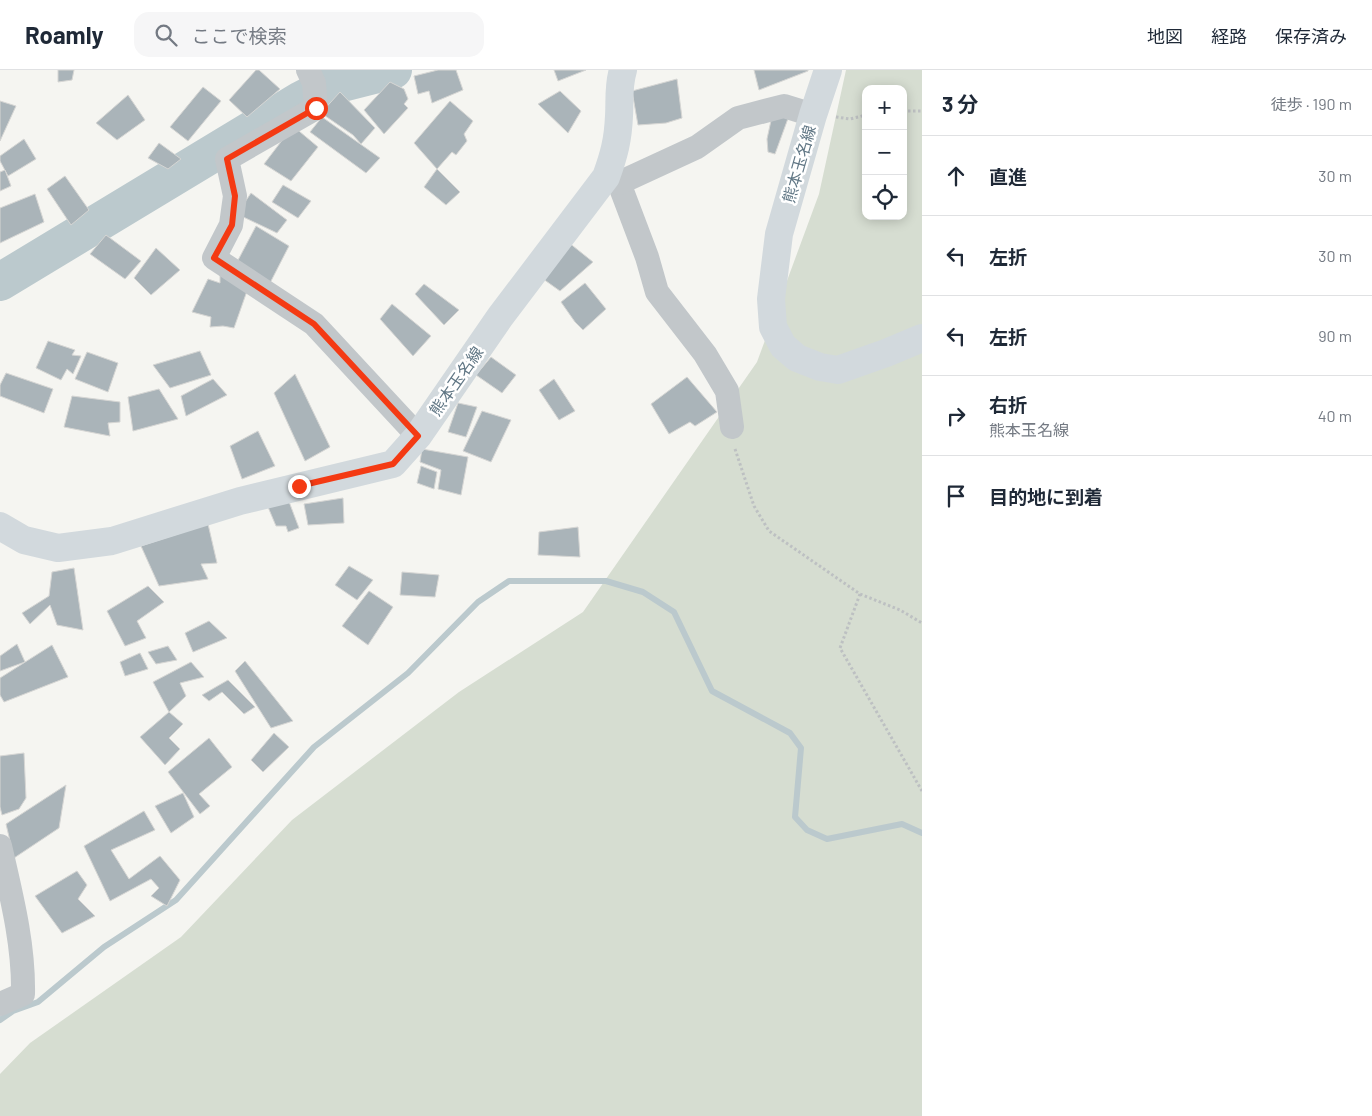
<!DOCTYPE html>
<html lang="ja">
<meta charset="utf-8">
<style>
:root{--surface:#fff;--page:#f6f6f7;--text:#1f2937;--muted:#747a83;--line:#e0e1e3}
body{margin:0;font-family:Barlow,"Noto Sans JP",sans-serif;background:var(--page);color:var(--text)}
.controls{position:absolute;right:15px;top:15px;display:grid;overflow:hidden;border-radius:10px;box-shadow:0 2px 12px #0003}
.controls button{width:45px;height:45px;display:grid;place-items:center;padding:0;border:0;border-bottom:1px solid var(--line);background:var(--surface);color:var(--text);font:25px sans-serif}
.stop{position:absolute;width:15px;height:15px;margin:-11px;border:4px solid #f43a13;border-radius:50%;background:#fff}
.stop.end{background:#f43a13;border-color:#fff;box-shadow:0 1px 5px #0008}
.list{margin:0;padding:0;list-style:none}
h2{display:flex;justify-content:space-between;align-items:center;height:65px;margin:0;padding:0 20px;font-size:21px}
h2 small{font-size:16px;font-weight:400;color:var(--muted)}
.list li{display:grid;grid-template-columns:32px 1fr auto;gap:15px;align-items:center;box-sizing:border-box;height:80px;padding:0 20px;border-top:1px solid var(--line)}
.list b{display:block;font-size:19px;white-space:nowrap}
.list p{margin:0;font-size:16px;white-space:nowrap;color:var(--muted)}
.list em{font-size:16px;font-style:normal;color:var(--muted)}
.icon{flex:none;width:28px;height:28px;fill:none;stroke:currentColor;stroke-width:2;stroke-linecap:round;stroke-linejoin:round}
.map{position:relative;flex:none;width:922px;height:1046px;overflow:hidden}
header{display:flex;align-items:center;gap:30px;box-sizing:border-box;height:70px;padding:0 25px;background:var(--surface);border-bottom:1px solid var(--line)}
header strong{font-size:24px}
nav{display:flex;gap:28px;margin-inline-start:auto;font-size:18px}
.search{width:350px;height:45px;background:var(--page);display:flex;align-items:center;gap:12px;box-sizing:border-box;padding:0 18px;border-radius:15px;color:var(--muted);font-size:19px}
main{display:flex}
aside{flex:1;background:var(--surface)}
.map>svg:first-child{display:block}
.green{fill:#d6ddd1;fill-rule:evenodd}
.lines{fill:none;stroke-linecap:round;stroke-linejoin:round}
.stream{stroke:#bbc9cd;stroke-width:6}
.river{stroke:#bbc9cd;stroke-width:38}
.building{fill:#aab4b9;stroke:#d6d6d4}
.path{stroke:#bdc0c2;stroke-width:3;stroke-dasharray:2.5 2.5;stroke-linecap:butt}
.minor{stroke:#c2c7ca;stroke-width:24}
.primary{stroke:#d2d9dd;stroke-width:28}
.route{stroke:#f43a13;stroke-width:6}
.labels{text-anchor:middle;stroke-width:5;stroke-linejoin:round;paint-order:stroke}
.street-label{font-size:16px;fill:#617785;stroke:#fff}
</style>
<header>
<strong>Roamly</strong>
<div class="search"><svg class="icon" aria-label="search" viewBox="0 0 24 24"><circle cx="10" cy="10" r="6"/><path d="M15 15l6 6"/></svg>ここで検索</div>
<nav><a>地図</a><a>経路</a><a>保存済み</a></nav>
</header>
<main>
<div class="map">
<svg width="922" height="1046" viewBox="0 0 922 1046">
<rect width="100%" height="100%" fill="#f5f5f1"/>
<path class="green" d="M846,0H922V1046H0V1004L30,973L181,867L292,750L459,622L583,542L757,292L819,124ZM866,19H903V146H866Z"/>
<g class="lines">
<polyline class="stream" points="0,950 13,941 38,932 104,877 176,830 314,677 408,603 478,532 509,511 606,511 643,522 674,542 712,621 790,663 801,678 795,747 807,760 827,769 902,754 922,763"/>
<polyline class="river" points="0,212 301,30 326,17 393,0"/>
</g>
<g class="building">
<polygon points="58,0 74,0 72,10 58,12"/>
<polygon points="256,0 259,0 280,19 247,47 229,30"/>
<polygon points="438,0 456,0 463,20 432,33 429,21 418,24 414,6"/>
<polygon points="554,0 586,0 558,11"/>
<polygon points="754,0 808,0 808,1 759,20"/>
<polygon points="677,9 682,48 666,53 638,55 632,21"/>
<polygon points="390,12 404,19 408,29 404,34 408,38 384,64 364,40"/>
<polygon points="203,17 221,31 188,71 170,57"/>
<polygon points="560,21 581,41 568,63 538,34"/>
<polygon points="340,22 375,58 361,74 353,65 321,43"/>
<polygon points="128,25 145,50 117,70 96,53"/>
<polygon points="0,31 16,36 0,71"/>
<polygon points="450,31 473,51 464,64 467,71 456,85 452,82 437,99 414,73"/>
<polygon points="790,43 775,84 768,82 767,69 772,46"/>
<polygon points="322,47 380,88 366,103 310,62"/>
<polygon points="293,56 318,77 291,111 264,94"/>
<polygon points="24,69 36,89 8,106 0,91 0,86"/>
<polygon points="159,73 181,89 168,99 148,88"/>
<polygon points="437,99 460,122 446,135 424,117"/>
<polygon points="5,100 11,116 0,121 0,102"/>
<polygon points="65,106 89,140 71,155 47,119"/>
<polygon points="283,115 311,131 298,148 272,132"/>
<polygon points="251,123 287,150 277,163 237,144"/>
<polygon points="35,124 44,152 0,173 0,138"/>
<polygon points="256,156 289,176 270,213 236,194"/>
<polygon points="106,165 141,191 125,209 90,184"/>
<polygon points="568,172 593,192 560,221 539,206"/>
<polygon points="156,178 180,200 151,225 134,208"/>
<polygon points="220,205 247,221 234,258 223,256 210,257 211,247 192,242 208,209 220,213"/>
<polygon points="585,213 606,239 583,260 575,252 561,232"/>
<polygon points="424,214 459,240 444,255 415,224"/>
<polygon points="392,234 431,266 413,286 380,249"/>
<polygon points="48,271 75,280 72,285 81,286 73,304 67,299 61,310 36,298"/>
<polygon points="200,281 211,305 170,318 153,295"/>
<polygon points="87,282 118,293 108,322 75,309"/>
<polygon points="491,287 516,305 502,323 476,305"/>
<polygon points="6,303 53,319 44,343 0,326 0,315"/>
<polygon points="295,304 330,377 305,391 274,323"/>
<polygon points="687,307 717,342 695,356 690,352 669,364 651,334"/>
<polygon points="213,309 227,325 186,346 181,326"/>
<polygon points="554,309 575,341 559,350 539,320"/>
<polygon points="159,319 178,349 133,361 128,327"/>
<polygon points="72,326 120,332 120,352 108,353 110,366 64,357"/>
<polygon points="458,333 477,337 466,367 448,362"/>
<polygon points="482,341 511,350 491,392 463,381"/>
<polygon points="258,361 275,396 242,409 230,376"/>
<polygon points="422,379 468,387 461,425 438,419 441,400 420,392"/>
<polygon points="421,396 437,402 434,419 417,413"/>
<polygon points="343,428 344,453 308,455 304,434"/>
<polygon points="288,429 299,458 288,462 286,456 276,456 268,437"/>
<polygon points="208,454 217,493 201,494 208,509 159,516 141,476"/>
<polygon points="578,457 580,487 538,485 539,462"/>
<polygon points="349,496 373,510 357,530 335,515"/>
<polygon points="74,498 83,560 57,555 50,535 30,554 22,543 49,526 52,502"/>
<polygon points="402,502 439,505 435,527 400,525"/>
<polygon points="148,516 164,532 137,551 146,568 125,576 107,541"/>
<polygon points="369,521 393,537 368,575 342,556"/>
<polygon points="209,551 227,568 193,582 185,563"/>
<polygon points="17,574 25,592 0,601 0,586"/>
<polygon points="52,575 68,607 4,632 0,625 0,608"/>
<polygon points="168,576 177,590 156,594 148,582"/>
<polygon points="140,583 148,599 125,606 120,592"/>
<polygon points="245,591 293,651 271,658 235,601"/>
<polygon points="191,592 204,607 180,613 186,626 169,642 153,612"/>
<polygon points="228,610 255,637 244,644 222,622 209,631 202,625"/>
<polygon points="169,642 183,654 169,668 180,679 165,695 140,667"/>
<polygon points="274,663 289,677 263,702 251,690"/>
<polygon points="209,668 232,697 199,724 210,736 200,744 168,702"/>
<polygon points="24,683 26,728 19,739 2,745 0,737 0,686"/>
<polygon points="66,715 59,758 14,788 6,754"/>
<polygon points="183,723 194,747 171,763 155,736"/>
<polygon points="144,741 155,760 111,780 129,809 160,786 180,810 167,836 151,826 159,818 151,809 110,831 84,776"/>
<polygon points="77,801 87,815 78,829 95,846 62,863 35,826"/>
</g>
<g class="lines">
<g class="path">
<polyline points="903,41 922,41"/>
<polyline points="836,47 850,49 866,45"/>
<polyline points="735,379 754,436 769,461 860,524 900,540 922,553"/>
<polyline points="860,524 840,578 922,721"/>
</g>
<g class="minor">
<polyline points="308,0 314,13 316,38 227,89 235,126 231,155 214,188 314,254 418,366"/>
<polyline points="606,107 619,113 647,187 657,222 705,284 727,321 732,357"/>
<polyline points="619,113 697,77 738,48 784,36 813,45"/>
<path d="M0,776C11,824 24,874 23,924L0,934"/>
</g>
<g class="primary">
<polyline points="828,0 813,45 779,164 771,229 773,257 783,276 797,288 820,297 838,300 886,283 922,268"/>
<path d="M0,456L24,470L58,478L112,471L240,431L393,394L418,366L500,247L606,107C614,85 618,70 619,46C620,30 618,16 623,0"/>
</g>
</g>
<g class="lines">
<polyline class="route" points="299,416 393,394 418,366 314,254 214,188 232,155 235,126 227,89 316,38"/>
</g>
<g class="labels">
<g class="street-label">
<text transform="translate(799 94) rotate(-74)" y="6">熊本玉名線</text>
<text transform="translate(456 311) rotate(-55)" y="6">熊本玉名線</text>
</g>
</g>
</svg>
<div class="controls">
<button>+</button>
<button>−</button>
<button><svg class="icon" aria-label="locate" viewBox="0 0 24 24"><circle cx="12" cy="12" r="6"/><path d="M12 2v4M12 18v4M2 12h4M18 12h4"/></svg></button>
</div>
<div class="stop" style="left:316px;top:38px"></div>
<div class="stop end" style="left:299px;top:416px"></div>
</div>
<aside>
<h2>3 分<small>徒歩 · 190 m</small></h2>
<ul class="list">
<li><svg class="icon" aria-label="ahead" viewBox="0 0 24 24"><path d="M12 20V5M6 11l6-6 6 6"/></svg><div><b>直進</b></div><em>30 m</em></li>
<li><svg class="icon" aria-label="left" viewBox="0 0 24 24"><path d="M17 20v-9H6M10 6l-5 5 5 5"/></svg><div><b>左折</b></div><em>30 m</em></li>
<li><svg class="icon" aria-label="left" viewBox="0 0 24 24"><path d="M17 20v-9H6M10 6l-5 5 5 5"/></svg><div><b>左折</b></div><em>90 m</em></li>
<li><svg class="icon" aria-label="right" viewBox="0 0 24 24"><path d="M7 20v-9h11M14 6l5 5-5 5"/></svg><div><b>右折</b><p>熊本玉名線</p></div><em>40 m</em></li>
<li><svg class="icon" aria-label="arrive" viewBox="0 0 24 24"><path d="M6 21V4h12l-3 4 3 4H6"/></svg><div><b>目的地に到着</b></div></li>
</ul>
</aside>
</main>
